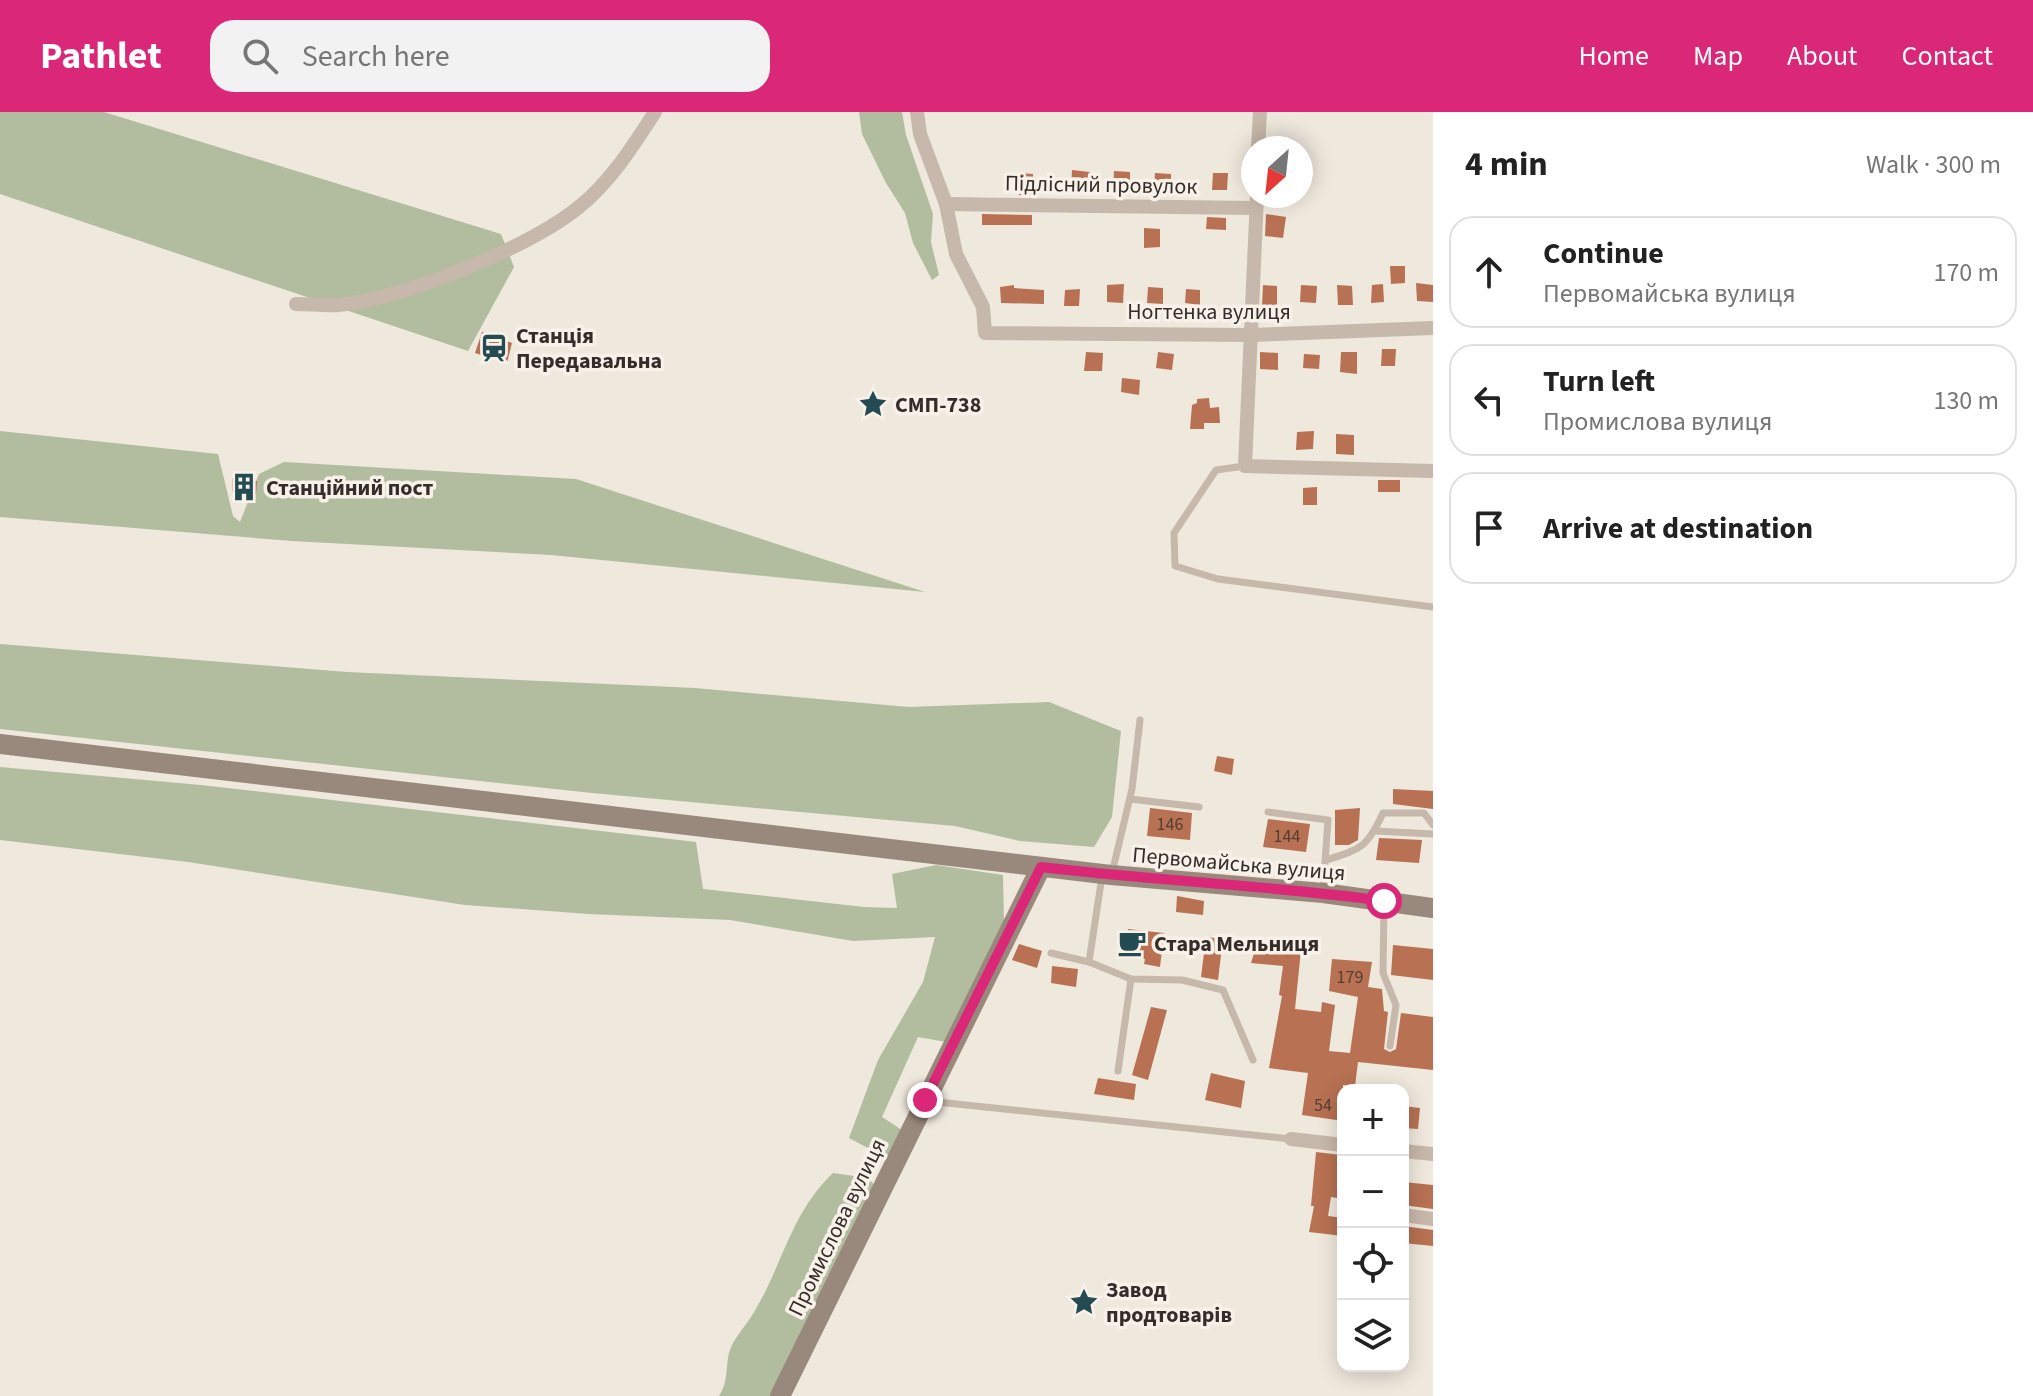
<!DOCTYPE html>
<meta charset="utf-8">
<style>
:root{--surface:#fff;--page:#f2f2f2;--text:#222;--muted:#767676;--line:#e0e0e0;--accent:#db2777}
body{margin:0;font-family:"Source Sans 3",sans-serif;background:var(--page);color:var(--text)}
.controls{position:absolute;right:24px;bottom:24px;display:grid;overflow:hidden;border-radius:16px;box-shadow:0 4px 20px #0003}
.controls button{width:72px;height:72px;display:grid;place-items:center;padding:0;border:0;border-bottom:2px solid var(--line);background:var(--surface);color:var(--text);font:40px sans-serif}
.compass{position:absolute;left:1241px;top:24px;width:72px;height:72px;border-radius:50%;background:var(--surface);box-shadow:0 4px 20px #0003;rotate:207deg}
.stop{position:absolute;width:24px;height:24px;margin:-18px;border:6px solid #db2777;border-radius:50%;background:#fff}
.stop.end{background:#db2777;border-color:#fff;box-shadow:0 2px 8px #0008}
.list{margin:0;padding:0;list-style:none}
h2{display:flex;justify-content:space-between;align-items:center;height:104px;margin:0;padding:0 32px;font-size:34px}
h2 small{font-size:26px;font-weight:400;color:var(--muted)}
.list li{display:grid;grid-template-columns:52px 1fr auto;gap:24px;align-items:center;box-sizing:border-box;height:112px;margin:0 16px 16px;padding:0 16px;border:2px solid var(--line);border-radius:24px}
.list b{display:block;font-size:30px;white-space:nowrap}
.list p{margin:0;font-size:26px;white-space:nowrap;color:var(--muted)}
.list em{font-size:26px;font-style:normal;color:var(--muted)}
.icon{flex:none;width:44px;height:44px;fill:none;stroke:currentColor;stroke-width:2;stroke-linecap:round;stroke-linejoin:round}
.map{position:relative;flex:none;width:1433px;height:1284px;overflow:hidden}
header{display:flex;align-items:center;gap:48px;box-sizing:border-box;height:112px;padding:0 40px;background:var(--accent);color:#fff}
header strong{font-size:38px}
nav{display:flex;gap:44px;margin-inline-start:auto;font-size:28px}
.search{width:560px;height:72px;background:var(--page);display:flex;align-items:center;gap:20px;box-sizing:border-box;padding:0 28px;border-radius:24px;color:var(--muted);font-size:30px}
main{display:flex}
aside{flex:1;background:var(--surface)}
.map>svg:first-child{display:block}
.green{fill:#b1bd9e}
.building{fill:#b87152}
.lines{fill:none;stroke-linecap:round;stroke-linejoin:round}
.lane{stroke:#c6b8aa;stroke-width:7}
.street{stroke:#c6b8aa;stroke-width:14}
.secondary{stroke:#99887c;stroke-width:20}
.route{stroke:#db2777;stroke-width:10}
.labels{text-anchor:middle;stroke-width:7;stroke-linejoin:round;paint-order:stroke}
.number-label{font-size:18px;fill:#553e33}
.street-label{font-size:22px;fill:#342d29;stroke:#f7f1e9}
.poi-label{font-size:22px;font-weight:bold;fill:#342d29;stroke:#f7f1e9;text-anchor:start}
</style>
<header>
<strong>Pathlet</strong>
<div class="search"><svg class="icon" aria-label="search" viewBox="0 0 24 24"><circle cx="10" cy="10" r="6"/><path d="M15 15l6 6"/></svg>Search here</div>
<nav><a>Home</a><a>Map</a><a>About</a><a>Contact</a></nav>
</header>
<main>
<div class="map">
<svg width="1433" height="1284" viewBox="0 0 1433 1284">
<rect width="100%" height="100%" fill="#efe8dd"/>
<g class="green">
<polygon points="0,0 104,0 501,122 514,155 468,239 0,82"/>
<polygon points="859,0 902,0 906,23 933,102 931,130 939,163 932,168 913,131 905,101 886,71 862,22"/>
<polygon points="0,319 218,342 233,404 240,410 259,362 284,350 576,367 925,480 551,443 292,429 0,405"/>
<polygon points="0,532 347,560 695,576 909,595 1049,590 1121,619 1112,705 1094,735 1020,729 955,714 592,681 0,617"/>
<polygon points="0,655 201,673 696,730 703,777 864,795 897,796 892,762 936,753 1003,763 1004,810 946,930 918,925 882,1005 905,1020 889,1047 849,1026 878,948 923,870 935,825 853,829 730,808 589,802 465,793 188,750 0,728"/>
<path d="M833,1061L869,1066L877,1077L775,1284H719C731,1266 723,1249 733,1231C740,1219 750,1208 757,1195C784,1148 792,1100 833,1061Z"/>
</g>
<g class="building">
<polygon points="1072,58 1090,60 1088,79 1071,78"/>
<polygon points="1114,59 1130,60 1130,79 1113,78"/>
<polygon points="1019,61 1033,62 1034,80 1031,80 1031,83 1019,83"/>
<polygon points="1155,61 1171,62 1171,81 1154,80"/>
<polygon points="1213,61 1228,61 1227,78 1212,78"/>
<polygon points="982,102 1032,103 1032,113 982,113"/>
<polygon points="1266,102 1286,105 1283,126 1265,124"/>
<polygon points="1207,105 1226,106 1226,118 1206,117"/>
<polygon points="1144,116 1160,117 1160,135 1144,136"/>
<polygon points="1390,154 1405,154 1405,171 1391,172"/>
<polygon points="1416,171 1433,173 1433,190 1417,189"/>
<polygon points="1124,172 1123,191 1107,190 1107,173"/>
<polygon points="1383,172 1384,190 1371,191 1372,173"/>
<polygon points="1014,173 1014,176 1044,178 1044,192 1001,191 1000,175"/>
<polygon points="1263,173 1277,174 1277,195 1262,195"/>
<polygon points="1301,173 1317,174 1316,191 1300,190"/>
<polygon points="1337,173 1352,174 1353,193 1338,193"/>
<polygon points="1148,175 1163,176 1163,192 1147,191"/>
<polygon points="1080,177 1079,194 1064,194 1065,178"/>
<polygon points="1186,177 1200,178 1200,193 1185,191"/>
<polygon points="482,220 512,231 507,251 475,241"/>
<polygon points="1382,237 1396,237 1395,254 1381,254"/>
<polygon points="1086,240 1103,241 1102,259 1084,259"/>
<polygon points="1158,240 1174,242 1172,258 1156,256"/>
<polygon points="1260,240 1278,241 1278,258 1260,257"/>
<polygon points="1341,240 1357,240 1357,262 1340,260"/>
<polygon points="1304,242 1320,243 1319,257 1303,256"/>
<polygon points="1122,266 1140,268 1139,283 1121,280"/>
<polygon points="1209,286 1210,296 1219,295 1220,311 1204,311 1204,317 1190,317 1192,293 1197,291 1197,287"/>
<polygon points="1314,319 1313,337 1296,338 1297,320"/>
<polygon points="1336,322 1354,323 1354,343 1336,342"/>
<polygon points="232,366 257,369 256,383 232,380"/>
<rect x="1378" y="368" width="22" height="12"/>
<polygon points="1317,375 1317,393 1303,393 1303,376"/>
<polygon points="1217,644 1234,647 1232,663 1214,659"/>
<polygon points="1393,677 1433,679 1433,697 1393,692"/>
<polygon points="1150,696 1192,701 1190,728 1147,724"/>
<polygon points="1360,696 1358,728 1349,733 1335,733 1335,698"/>
<polygon points="1268,707 1310,712 1306,740 1263,735"/>
<polygon points="1379,726 1422,728 1419,751 1376,748"/>
<polygon points="1177,784 1204,789 1203,803 1176,800"/>
<polygon points="1128,817 1164,821 1160,855 1144,852 1145,847 1123,844"/>
<polygon points="1206,825 1223,827 1218,868 1201,865"/>
<polygon points="1019,832 1042,839 1037,856 1012,848"/>
<polygon points="1257,832 1301,838 1295,897 1321,900 1322,890 1335,893 1329,939 1350,941 1358,885 1329,879 1332,847 1372,850 1368,875 1382,877 1384,899 1388,900 1384,937 1390,940 1396,937 1401,901 1433,905 1433,958 1358,950 1355,974 1343,973 1343,1009 1302,1003 1308,961 1269,956 1282,884 1279,883 1283,854 1251,851"/>
<polygon points="1393,833 1433,837 1433,868 1391,863"/>
<polygon points="1052,854 1078,857 1076,875 1051,871"/>
<polygon points="1151,895 1167,898 1148,968 1132,963"/>
<polygon points="1211,961 1245,969 1241,996 1205,988"/>
<polygon points="1098,966 1136,972 1134,988 1094,982"/>
<polygon points="1403,994 1420,996 1418,1017 1403,1016"/>
<polygon points="1316,1040 1342,1043 1337,1086 1331,1085 1328,1104 1343,1106 1343,1124 1309,1120 1314,1094 1311,1094"/>
<polygon points="1403,1070 1433,1073 1433,1097 1403,1093"/>
<polygon points="1403,1114 1433,1118 1433,1134 1403,1131"/>
</g>
<g class="lines">
<g class="lane">
<polyline points="1245,354 1216,358 1174,421 1175,454 1218,467 1433,495"/>
<polyline points="1130,687 1199,695"/>
<polyline points="1268,700 1328,708 1323,778"/>
<polyline points="1375,719 1433,722"/>
<path d="M1326,748C1361,737 1367,736 1383,701H1424L1433,713"/>
<polyline points="1112,761 1132,677 1140,608"/>
<polyline points="1102,764 1089,850 1131,867 1182,868 1223,878 1253,948"/>
<polyline points="1384,791 1383,861 1396,893 1390,934"/>
<polyline points="1051,841 1089,850"/>
<polyline points="1118,959 1131,867"/>
<polyline points="928,989 1291,1027"/>
</g>
<g class="street">
<polyline points="917,0 920,22 946,92 956,142 983,195 985,221 1251,223 1433,216"/>
<polyline points="1258,36 1260,0"/>
<polyline points="1257,84 1245,354 1433,359"/>
<polyline points="946,92 1256,96"/>
<path d="M296,192C310,192 325,194 339,193C404,186 528,136 579,95C611,69 633,34 655,0"/>
<polyline points="1291,1027 1343,1033"/>
<polyline points="1403,1039 1433,1042"/>
<polyline points="1403,1103 1433,1107"/>
</g>
<g class="secondary">
<polyline points="0,632 1111,763 1323,781 1433,796"/>
<polyline points="780,1284 1041,755"/>
</g>
</g>
<g class="lines">
<path class="route" d="M925,988L1041,755C1155,769 1270,773 1384,789"/>
</g>
<defs>
<symbol id="station-bare" viewBox="-9 -9 18 18"><path d="M-3-6H3Q5-6 5-4V2Q5 4 3 4L4.5 6H3L1.5 4h-3L-3 6H-4.5L-3 4Q-5 4-5 2V-4Q-5-6-3-6ZM-3.5-4v3h7v-3ZM-3.5 1v1.5H-2V1ZM2 1v1.5H3.5V1Z" fill="#234b51" stroke="#f7f1e9" stroke-width="2.5" paint-order="stroke"/></symbol>
<symbol id="sight-bare" viewBox="-9 -9 18 18"><path d="M0-6L1.8-2.2L6-1.7L2.9 1.2L3.7 5.4L0 3.3L-3.7 5.4L-2.9 1.2L-6-1.7L-1.8-2.2Z" fill="#234b51" stroke="#f7f1e9" stroke-width="2.5" paint-order="stroke"/></symbol>
<symbol id="building-bare" viewBox="-9 -9 18 18"><path d="M-4-6H4V6H1V3H-1V6H-4ZM-2.5-4.3h1.7v1.8h-1.7ZM.8-4.3h1.7v1.8H.8ZM-2.5-1h1.7V.8h-1.7ZM.8-1h1.7V.8H.8Z" fill="#234b51" stroke="#f7f1e9" stroke-width="2.5" paint-order="stroke"/></symbol>
<symbol id="cafe-bare" viewBox="-9 -9 18 18"><path d="M-5.5-4.5H6V0H3Q3 3.5 0 3.5H-2.5Q-5.5 3.5-5.5 0ZM3-3.2v2h1.7v-2ZM-6 4.5H4V6H-6Z" fill="#234b51" stroke="#f7f1e9" stroke-width="2.5" paint-order="stroke"/></symbol>
</defs>
<g fill-rule="evenodd">
<use href="#station-bare" x="474" y="216" width="40" height="40"/>
<use href="#sight-bare" x="853" y="272" width="40" height="40"/>
<use href="#building-bare" x="224" y="355" width="40" height="40"/>
<use href="#cafe-bare" x="1112" y="811" width="40" height="40"/>
<use href="#sight-bare" x="1064" y="1170" width="40" height="40"/>
</g>
<g class="labels">
<g class="number-label">
<text x="1170" y="718">146</text>
<text x="1287" y="730">144</text>
<text x="1350" y="871">179</text>
<text x="1323" y="999">54</text>
</g>
<g class="street-label">
<text transform="translate(1101 72) rotate(1)" y="8">Підлісний провулок</text>
<text x="1209" y="207">Ногтенка вулиця</text>
<text transform="translate(1239 751) rotate(5)" y="8">Первомайська вулиця</text>
<text transform="translate(836 1115) rotate(-64)" y="8">Промислова вулиця</text>
</g>
<g class="poi-label">
<text x="516" y="231">Станція<tspan x="516" dy="25">Передавальна</tspan></text>
<text x="895" y="300">СМП-738</text>
<text x="266" y="383">Станційний пост</text>
<text x="1154" y="839">Стара Мельниця</text>
<text x="1106" y="1185">Завод<tspan x="1106" dy="25">продтоварів</tspan></text>
</g>
</g>
</svg>
<div class="controls">
<button>+</button>
<button>−</button>
<button><svg class="icon" aria-label="locate" viewBox="0 0 24 24"><circle cx="12" cy="12" r="6"/><path d="M12 2v4M12 18v4M2 12h4M18 12h4"/></svg></button>
<button><svg class="icon" aria-label="layers" viewBox="0 0 24 24"><path d="M12 4l9 5-9 5-9-5zM3 14l9 5 9-5"/></svg></button>
</div>
<svg class="compass" viewBox="-18 -18 36 36"><path d="M0-13l5 13h-10z" fill="#e53935"/><path d="M0 13l5-13h-10z" fill="#767676"/></svg>
<div class="stop" style="left:1384px;top:789px"></div>
<div class="stop end" style="left:925px;top:988px"></div>
</div>
<aside>
<h2>4 min<small>Walk · 300 m</small></h2>
<ul class="list">
<li><svg class="icon" aria-label="ahead" viewBox="0 0 24 24"><path d="M12 20V5M6 11l6-6 6 6"/></svg><div><b>Continue</b><p>Первомайська вулиця</p></div><em>170 m</em></li>
<li><svg class="icon" aria-label="left" viewBox="0 0 24 24"><path d="M17 20v-9H6M10 6l-5 5 5 5"/></svg><div><b>Turn left</b><p>Промислова вулиця</p></div><em>130 m</em></li>
<li><svg class="icon" aria-label="arrive" viewBox="0 0 24 24"><path d="M6 21V4h12l-3 4 3 4H6"/></svg><div><b>Arrive at destination</b></div></li>
</ul>
</aside>
</main>
